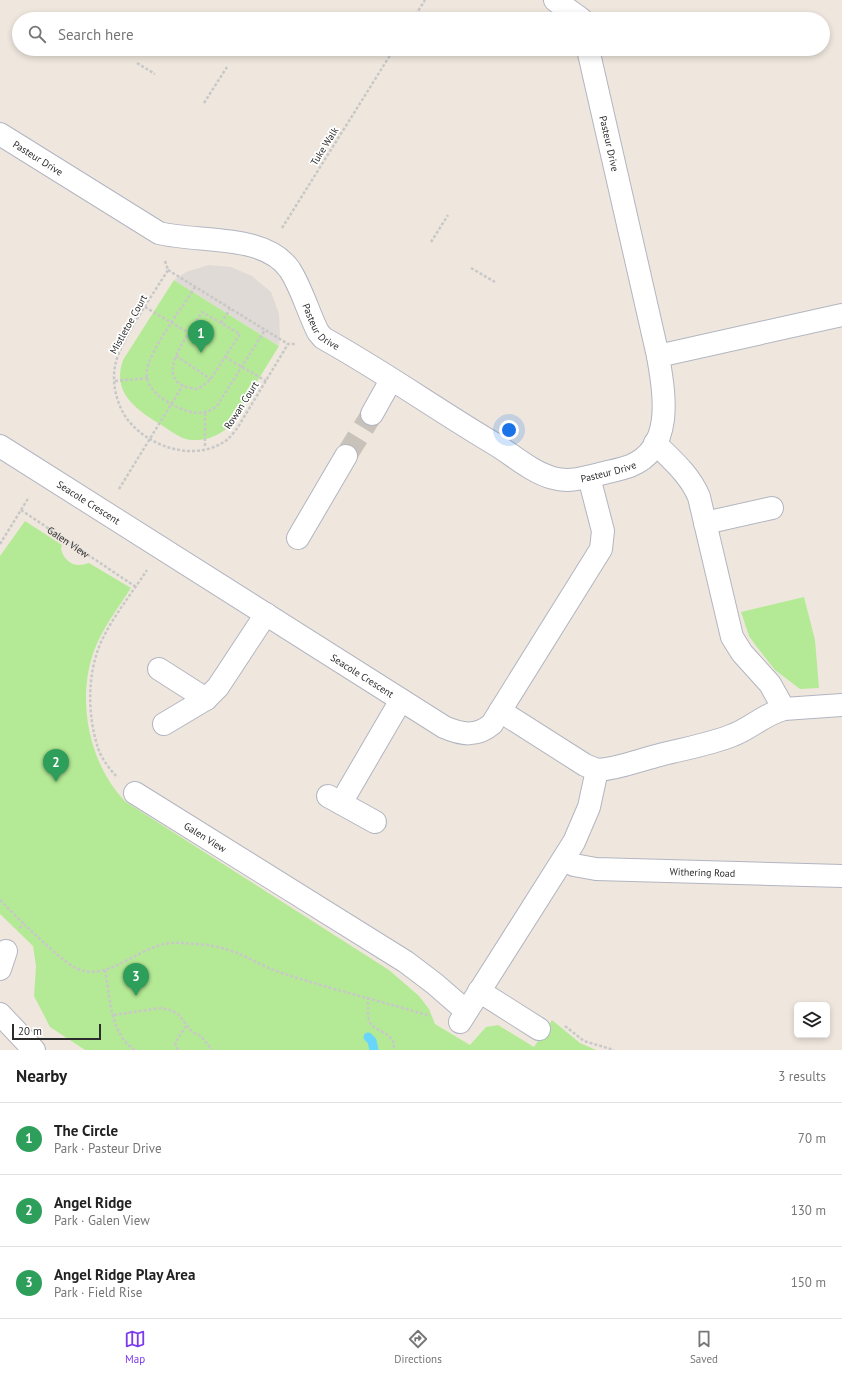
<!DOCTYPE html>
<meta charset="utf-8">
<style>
:root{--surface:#fff;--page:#f2f2f2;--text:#222;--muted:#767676;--line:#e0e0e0;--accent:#7c3aed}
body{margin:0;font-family:"PT Sans",sans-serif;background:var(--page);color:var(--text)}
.controls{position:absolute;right:12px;bottom:12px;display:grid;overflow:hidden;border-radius:6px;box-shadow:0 2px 6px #0003}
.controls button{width:36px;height:36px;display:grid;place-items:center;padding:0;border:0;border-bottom:1px solid var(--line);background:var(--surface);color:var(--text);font:20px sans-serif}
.scale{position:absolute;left:12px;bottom:10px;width:89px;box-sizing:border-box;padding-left:4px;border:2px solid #2c2c2c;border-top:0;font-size:11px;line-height:14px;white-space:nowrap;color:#2c2c2c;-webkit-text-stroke:3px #fff;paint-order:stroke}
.you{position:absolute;left:509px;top:430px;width:14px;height:14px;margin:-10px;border:3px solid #fff;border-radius:50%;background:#1a73e8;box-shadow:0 0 0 6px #1a73e833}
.badge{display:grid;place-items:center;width:26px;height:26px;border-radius:50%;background:var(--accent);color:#fff;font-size:13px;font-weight:700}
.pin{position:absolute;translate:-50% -33px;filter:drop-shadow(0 1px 2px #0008)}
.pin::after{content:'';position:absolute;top:21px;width:14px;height:12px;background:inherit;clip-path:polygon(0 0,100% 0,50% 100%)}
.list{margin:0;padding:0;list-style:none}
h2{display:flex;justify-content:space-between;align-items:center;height:52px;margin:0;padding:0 16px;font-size:17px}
h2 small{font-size:13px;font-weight:400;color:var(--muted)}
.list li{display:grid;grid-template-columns:26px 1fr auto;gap:12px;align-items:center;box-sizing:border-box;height:72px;padding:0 16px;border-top:1px solid var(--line)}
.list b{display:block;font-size:15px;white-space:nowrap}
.list p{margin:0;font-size:13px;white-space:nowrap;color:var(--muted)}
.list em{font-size:13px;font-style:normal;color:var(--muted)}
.icon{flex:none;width:22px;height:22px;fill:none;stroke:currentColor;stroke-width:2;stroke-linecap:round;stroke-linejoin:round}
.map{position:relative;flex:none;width:842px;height:1050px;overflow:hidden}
.search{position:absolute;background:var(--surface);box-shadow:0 2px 6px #0003;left:12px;right:12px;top:12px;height:44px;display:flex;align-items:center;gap:10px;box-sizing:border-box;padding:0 14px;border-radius:22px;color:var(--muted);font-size:15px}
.sheet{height:268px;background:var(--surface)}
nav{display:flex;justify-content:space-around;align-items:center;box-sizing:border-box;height:56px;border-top:1px solid var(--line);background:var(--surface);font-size:11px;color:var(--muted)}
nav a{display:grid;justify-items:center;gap:2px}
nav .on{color:var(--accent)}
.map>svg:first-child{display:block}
.green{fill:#b4ea95}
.plaza{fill:#dfdad5}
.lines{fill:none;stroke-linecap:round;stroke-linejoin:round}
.stream{stroke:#68d6fa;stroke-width:9}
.minor-tunnel{stroke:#c8c2ba;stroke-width:22;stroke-dasharray:22 11;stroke-linecap:butt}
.minor-casing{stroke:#b2b5c1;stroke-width:24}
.path{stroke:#c8c8c8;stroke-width:2.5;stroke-dasharray:3 2;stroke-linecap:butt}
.minor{stroke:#fff;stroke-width:22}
.labels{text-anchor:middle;stroke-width:3.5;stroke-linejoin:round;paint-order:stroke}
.street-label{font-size:10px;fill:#2c2c2c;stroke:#fff}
</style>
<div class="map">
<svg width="842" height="1050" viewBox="0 0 842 1050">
<rect width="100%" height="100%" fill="#efe7de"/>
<g class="green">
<path d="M174,280L279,346L229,427C218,435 208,441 193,440C182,440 172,432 163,426C138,411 111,394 123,360Z"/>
<path d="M25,521L62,545L61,549C65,563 75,568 89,563L131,588C118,608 102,629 94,651C76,700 89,765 126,802L389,970L419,996L429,1009L435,1024L470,1045L486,1027L498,1025L534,1047L552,1020L580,1043L596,1050H85L50,1027L34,996L36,966L33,946L0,914V556Z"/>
<polygon points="804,597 815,640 819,688 800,689 775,670 756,646 749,636 741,612"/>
</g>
<polygon class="plaza" points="208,265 231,267 252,276 271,292 279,314 280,336 279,346 174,280 186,272"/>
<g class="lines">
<polyline class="stream" points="368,1037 372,1041 374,1050"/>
<polyline class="minor-tunnel" points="346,456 372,414"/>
<defs>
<g id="minor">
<polyline points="555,0 581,19"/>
<path id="s2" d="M588,49L658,356L842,315"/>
<path id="s3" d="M0,134L159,233C198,243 265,233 290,270C302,289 308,312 318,332L323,338C381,370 436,409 493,443C512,454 531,472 553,478C570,483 587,477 604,473C612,471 622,469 630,466C675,448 664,392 658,356"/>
<polyline points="372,414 391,380"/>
<path d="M655,443C672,460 690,475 699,497L732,637L742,653L770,684L784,709"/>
<path id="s4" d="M0,446L444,727C462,735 477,737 492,724L601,549L603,531L589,477"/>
<polyline points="705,523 772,508"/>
<polyline points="298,538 346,456"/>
<polyline points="159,669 206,699"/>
<polyline points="164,724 206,699 218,687 266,614"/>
<path d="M597,770C618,769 636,761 656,756C681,749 709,745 733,735C751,728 765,714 784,709L842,705"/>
<path id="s5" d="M135,793L406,962L435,984L466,1011"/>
<polyline points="328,796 375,822"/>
<polyline points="341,803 401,700"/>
<path id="s6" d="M564,860L574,865L596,869L842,876"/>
<polyline points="0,969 6,951"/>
<polyline points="479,991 539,1029"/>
<polyline points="0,1014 34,1050"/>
<polyline points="460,1022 574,842 589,807 597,770 585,765 500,711"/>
</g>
</defs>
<use href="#minor" class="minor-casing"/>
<g class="path">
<polyline points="413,19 425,0"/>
<polyline points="137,63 155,74"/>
<polyline points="204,103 227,67"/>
<polyline points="282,228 394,49"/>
<polyline points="431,242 448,215"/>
<path d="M165,261L168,270C154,293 119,342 115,366C112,383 116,401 125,416C146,447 196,464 228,439C231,436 235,431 238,427L288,344H295"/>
<polyline points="471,268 495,282"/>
<polyline points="168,270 288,344"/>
<path d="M195,287C183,307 148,351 147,372C145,389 164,401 177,407C192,414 203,416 217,406L265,330"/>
<path d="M145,307L189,333L202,312L240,334L210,380L198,389C157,386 175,354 189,333"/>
<polyline points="221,323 230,309"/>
<polyline points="176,356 211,379"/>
<polyline points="225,357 266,381"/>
<polyline points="115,381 148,378"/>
<polyline points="205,413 205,448"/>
<polyline points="119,489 183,385"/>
<path id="s1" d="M21,510L136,587"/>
<polyline points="0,544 29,497"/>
<path d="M116,776C109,768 101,758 98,748C87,714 87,672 102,640C114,615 132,593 147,570"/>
<polyline points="0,900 25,925"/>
<path d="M19,928L25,925C37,936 65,964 78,969C112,983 143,939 181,943C197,944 214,945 229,950C247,956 263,967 282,973C330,989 381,1001 430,1016"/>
<path d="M105,970C110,996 110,1035 135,1050"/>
<path d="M368,997V1016L370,1023C379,1034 395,1032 394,1050"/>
<polyline points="114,1015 161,1008 173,1011 178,1014 192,1032 201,1036 212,1050"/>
<polyline points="565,1026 584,1041 614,1050"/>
<polyline points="178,1050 175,1043 186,1026"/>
</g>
<use href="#minor" class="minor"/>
</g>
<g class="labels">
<g class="street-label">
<text dy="4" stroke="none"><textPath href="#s2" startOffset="97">Pasteur Drive</textPath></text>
<text transform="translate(324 146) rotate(-58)" y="4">Tuke Walk</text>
<text dy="4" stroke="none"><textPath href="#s3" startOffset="45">Pasteur Drive</textPath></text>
<text transform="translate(128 324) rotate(-61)" y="4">Mistletoe Court</text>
<text dy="4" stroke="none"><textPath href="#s3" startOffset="393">Pasteur Drive</textPath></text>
<text transform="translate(241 405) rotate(-57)" y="4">Rowan Court</text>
<text dy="4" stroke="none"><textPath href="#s3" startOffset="729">Pasteur Drive</textPath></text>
<text dy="4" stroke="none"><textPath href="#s4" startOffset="105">Seacole Crescent</textPath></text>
<text dy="4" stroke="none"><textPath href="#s1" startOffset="57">Galen View</textPath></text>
<text dy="4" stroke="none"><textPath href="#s4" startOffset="429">Seacole Crescent</textPath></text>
<text dy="4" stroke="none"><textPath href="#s5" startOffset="83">Galen View</textPath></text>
<text dy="4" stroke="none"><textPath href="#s6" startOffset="140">Withering Road</textPath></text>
</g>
</g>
</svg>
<div class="controls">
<button><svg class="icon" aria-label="layers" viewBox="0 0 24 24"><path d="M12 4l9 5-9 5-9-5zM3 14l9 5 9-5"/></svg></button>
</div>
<div class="scale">20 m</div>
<div class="you"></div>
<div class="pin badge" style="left:201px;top:353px;background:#2e9e5b">1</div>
<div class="pin badge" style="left:56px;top:782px;background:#2e9e5b">2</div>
<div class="pin badge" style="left:136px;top:996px;background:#2e9e5b">3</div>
<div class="search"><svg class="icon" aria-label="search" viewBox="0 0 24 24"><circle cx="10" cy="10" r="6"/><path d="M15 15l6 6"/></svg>Search here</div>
</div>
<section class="sheet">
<h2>Nearby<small>3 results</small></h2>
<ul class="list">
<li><span class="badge" style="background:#2e9e5b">1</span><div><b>The Circle</b><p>Park · Pasteur Drive</p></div><em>70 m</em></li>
<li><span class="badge" style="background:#2e9e5b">2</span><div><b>Angel Ridge</b><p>Park · Galen View</p></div><em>130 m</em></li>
<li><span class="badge" style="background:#2e9e5b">3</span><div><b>Angel Ridge Play Area</b><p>Park · Field Rise</p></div><em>150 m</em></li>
</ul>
</section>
<nav>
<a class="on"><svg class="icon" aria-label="map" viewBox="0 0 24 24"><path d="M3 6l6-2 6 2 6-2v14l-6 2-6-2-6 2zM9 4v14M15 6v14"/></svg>Map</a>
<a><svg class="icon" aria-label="directions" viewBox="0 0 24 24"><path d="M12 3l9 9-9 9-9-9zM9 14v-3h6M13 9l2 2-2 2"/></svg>Directions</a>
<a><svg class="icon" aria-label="saved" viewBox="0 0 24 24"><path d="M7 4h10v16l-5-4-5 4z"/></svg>Saved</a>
</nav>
